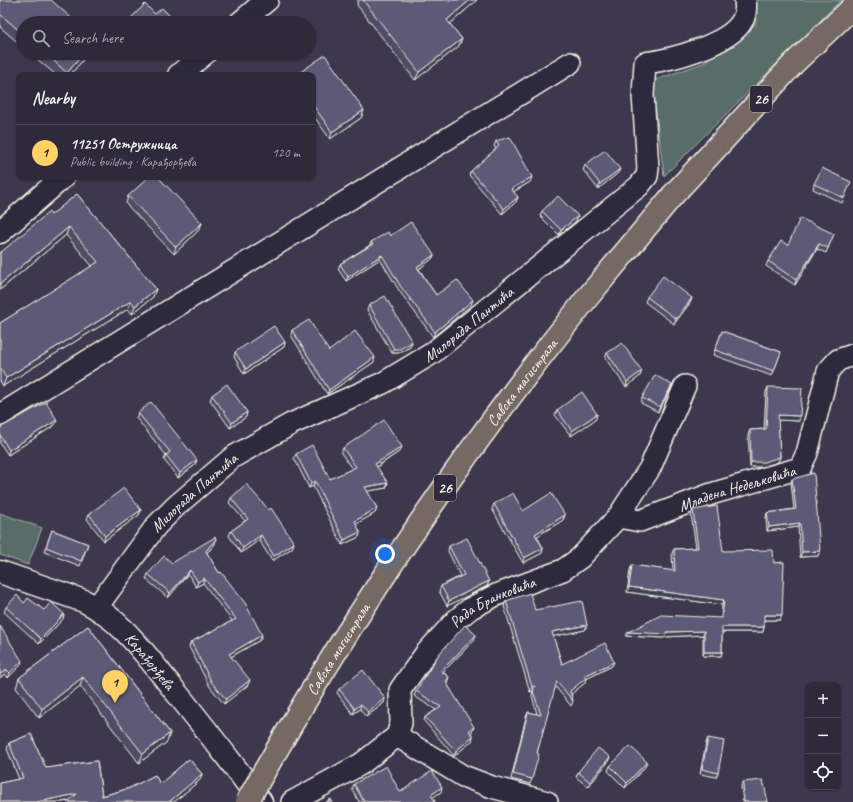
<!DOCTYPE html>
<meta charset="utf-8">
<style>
:root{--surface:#2e2a3a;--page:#3a3645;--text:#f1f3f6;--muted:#a7a7af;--line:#494654;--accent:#ffd166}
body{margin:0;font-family:Caveat,sans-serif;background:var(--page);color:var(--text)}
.controls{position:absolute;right:12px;bottom:12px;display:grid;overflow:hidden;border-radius:8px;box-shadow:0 1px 3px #0004}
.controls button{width:36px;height:36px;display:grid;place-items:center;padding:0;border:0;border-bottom:1px solid var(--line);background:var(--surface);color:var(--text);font:20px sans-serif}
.you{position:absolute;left:385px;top:554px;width:14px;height:14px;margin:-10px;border:3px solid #fff;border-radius:50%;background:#1a73e8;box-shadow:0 0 0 6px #1a73e833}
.badge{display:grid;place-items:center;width:26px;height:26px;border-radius:50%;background:var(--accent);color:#111;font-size:13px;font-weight:700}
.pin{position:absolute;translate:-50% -33px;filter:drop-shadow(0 1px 2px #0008)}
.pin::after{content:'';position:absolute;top:21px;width:14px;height:12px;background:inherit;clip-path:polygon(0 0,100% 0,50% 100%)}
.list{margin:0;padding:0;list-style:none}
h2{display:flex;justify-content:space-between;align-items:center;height:52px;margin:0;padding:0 16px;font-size:17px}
h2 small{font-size:13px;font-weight:400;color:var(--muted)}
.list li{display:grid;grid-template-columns:26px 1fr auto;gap:12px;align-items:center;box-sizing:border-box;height:56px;padding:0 16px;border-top:1px solid var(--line)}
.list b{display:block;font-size:15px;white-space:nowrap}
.list p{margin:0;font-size:13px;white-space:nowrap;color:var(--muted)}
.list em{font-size:13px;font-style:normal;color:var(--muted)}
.icon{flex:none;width:22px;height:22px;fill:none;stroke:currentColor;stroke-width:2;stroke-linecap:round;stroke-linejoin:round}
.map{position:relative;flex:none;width:853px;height:802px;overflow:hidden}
.search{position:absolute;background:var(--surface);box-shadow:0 1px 3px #0004;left:16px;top:16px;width:300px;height:44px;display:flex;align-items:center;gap:10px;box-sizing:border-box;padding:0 14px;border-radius:22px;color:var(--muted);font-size:15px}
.panel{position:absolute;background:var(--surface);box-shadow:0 1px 3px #0004;left:16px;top:72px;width:300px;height:108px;border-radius:8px}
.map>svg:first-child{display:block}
.green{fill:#586d67;stroke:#a6afa8}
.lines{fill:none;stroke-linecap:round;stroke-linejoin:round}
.minor-casing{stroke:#f4f1e8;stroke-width:24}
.tertiary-casing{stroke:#f4f1e8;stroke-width:25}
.primary-casing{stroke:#f4f1e8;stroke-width:25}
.minor{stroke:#2f2a3d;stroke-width:21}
.tertiary{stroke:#2f2a3d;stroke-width:22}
.primary{stroke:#766964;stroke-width:22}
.primary-bridge-casing{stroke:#f4f1e8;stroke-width:25;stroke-linecap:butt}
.primary-bridge{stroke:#766964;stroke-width:22}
.wall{fill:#504d66;stroke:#f4f1e8}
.shaded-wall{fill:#413f53;stroke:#f4f1e8}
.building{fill:#5d5a77;stroke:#f4f1e8}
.labels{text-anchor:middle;stroke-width:3;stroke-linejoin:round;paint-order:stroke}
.shield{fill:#2f2a3d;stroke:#b9b5b5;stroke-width:1}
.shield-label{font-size:15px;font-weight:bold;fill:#f4f1e8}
.street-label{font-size:16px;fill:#f4f1e8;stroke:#2f2a3d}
</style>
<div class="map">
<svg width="853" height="802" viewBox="0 0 853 802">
<rect width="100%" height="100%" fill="#3d384e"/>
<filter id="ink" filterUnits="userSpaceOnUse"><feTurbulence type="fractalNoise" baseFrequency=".025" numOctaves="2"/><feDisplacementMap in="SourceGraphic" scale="8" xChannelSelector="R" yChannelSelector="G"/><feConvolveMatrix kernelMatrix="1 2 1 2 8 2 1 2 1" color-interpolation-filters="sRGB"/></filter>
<g filter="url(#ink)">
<g class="green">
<polygon points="753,0 841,0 664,176 652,81 706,62 711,53 756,24"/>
<polygon points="0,513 42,528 28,565 0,555"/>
</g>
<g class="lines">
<defs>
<g id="minor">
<polyline points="0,415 570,63"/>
<path id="s1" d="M618,517L640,521L711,494L800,468L807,453L828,371L838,360L853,355"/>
<path id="s2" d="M97,607L156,526L176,506L233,457L291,424L383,383L431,354L639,186L647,176L648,168L643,95L645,63C670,60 729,45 742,21C746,15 746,7 745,0"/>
<polyline points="397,736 463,776 492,787 547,802"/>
<path id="s3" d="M292,802L361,764L397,736L401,723L400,690L426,653L456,620L471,608L496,595L563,570L580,558L618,517L650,468L685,386"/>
</g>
<g id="tertiary">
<polyline points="240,23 267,0"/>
<polyline points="179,75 205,53"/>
<polyline points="0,232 63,177"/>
<path id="s4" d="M0,572L84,601C120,618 146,655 171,686C202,724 232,763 261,802"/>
</g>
<polyline id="primary" points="673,195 794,63 853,7"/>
</defs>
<use href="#minor" class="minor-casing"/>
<use href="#tertiary" class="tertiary-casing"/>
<use href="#primary" class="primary-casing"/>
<use href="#minor" class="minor"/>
<use href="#tertiary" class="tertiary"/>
<use href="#primary" class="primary"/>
<defs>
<g id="primary-bridge">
<path id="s5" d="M247,802C345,626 460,455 587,298C616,263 645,229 673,195"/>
</g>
</defs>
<use href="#primary-bridge" class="primary-bridge-casing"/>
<use href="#primary-bridge" class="primary-bridge"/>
</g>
<g class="wall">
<polygon points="0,0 23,23 23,47 0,27"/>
<polygon points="358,0 477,0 450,24 462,39 458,47 415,80 357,5"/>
<polygon points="155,14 177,23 128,23 130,19"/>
<polygon points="30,53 89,53 70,75 56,75"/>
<polygon points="313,75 364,110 361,118 330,139 313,115"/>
<polygon points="496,141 530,182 513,192 518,197 516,202 502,214 469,175 471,171 496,149 494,146"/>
<polygon points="585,165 620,169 618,173 598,189 583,170"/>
<polygon points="814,184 849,186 842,203 813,189"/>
<polygon points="77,194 156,289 153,297 132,314 128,309 3,386 0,381 0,323 92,266 66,235 0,290 0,253 51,215"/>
<polygon points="128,196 202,223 199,230 174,254 126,204"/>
<polygon points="542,211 576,221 559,235 540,216"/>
<polygon points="834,234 826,253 817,249 795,285 766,266 768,261 788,245"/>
<polygon points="390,236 434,255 432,259 419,269 436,295 471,305 433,337 400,292 380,259 346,281 338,269 340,264 370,245 371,242"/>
<polygon points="647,297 692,298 690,303 674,324 645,302"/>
<polygon points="369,305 412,342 410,347 398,353 392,353 367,310"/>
<polygon points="292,330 329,351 374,362 327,394 291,335"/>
<polygon points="722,331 781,352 772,376 713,355"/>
<polygon points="285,342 284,347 244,374 234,357 235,352"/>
<polygon points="607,353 640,376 626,387 605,358"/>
<polygon points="672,385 670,390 658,412 641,403 642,398"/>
<polygon points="768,387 799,421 778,420 780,457 778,462 762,467 750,467 748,435 750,430 764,429 766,392"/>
<polygon points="212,395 247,412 246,417 230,428 210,400"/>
<polygon points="557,410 596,419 571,436 555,415"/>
<polygon points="138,413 195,465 178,478 164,460 166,455 136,418"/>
<polygon points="55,425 8,455 0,443 0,428"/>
<polygon points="343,448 400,451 377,467 386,488 367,491 377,508 375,513 356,524 360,532 359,537 342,545 313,486 309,488 294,458 296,454 330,479 352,469 341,453"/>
<polygon points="792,479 820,551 818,556 800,557 798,527 767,531 766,517 767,513 794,509 791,483"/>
<polygon points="231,498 294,543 292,548 272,561 259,540 241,553 229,536 231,531 245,521 229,503"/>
<polygon points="494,504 523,511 565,515 563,520 537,536 543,548 542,553 523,563 492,509"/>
<polygon points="141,510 139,515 104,541 87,519 89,514"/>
<polygon points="693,510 723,551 774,563 782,615 780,620 764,620 764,627 763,632 722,632 722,652 721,656 703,656 703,635 665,637 664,638 626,636 721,618 722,605 627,592 630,570 632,565 673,571 672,553 674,549 696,548 691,514"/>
<polygon points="52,530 88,544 80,566 44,552"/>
<polygon points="215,544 207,553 260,640 231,657 248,685 224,704 210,687 189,647 191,642 232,621 203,583 196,587 188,574 168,598 146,579 148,574"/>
<polygon points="449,546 489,581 487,586 447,606 439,591 441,586 460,576 448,551"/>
<polygon points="506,601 535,610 585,630 553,636 562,664 612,666 586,679 585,683 571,694 573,701 571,706 555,686 537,753 532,779 530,784 511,779 526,717 528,712 537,714 532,696 533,691 530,692 504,606"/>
<polygon points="24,603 44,610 64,614 63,619 39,644 4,612 6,607"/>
<polygon points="0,626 20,666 8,678 5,674"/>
<polygon points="88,626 170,733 167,742 139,763 80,686 39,718 16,688 19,678"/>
<polygon points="474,640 443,672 449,677 447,683 472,732 471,733 473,736 472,741 454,756 424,721 425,717 436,710 414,696 416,691"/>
<polygon points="339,689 385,698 384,703 366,717 360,709 353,714 337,693"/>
<polygon points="31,734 46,768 97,761 102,796 130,788 155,775 160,784 189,759 202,774 200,780 174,802 67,802 69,801 63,802 0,802 0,783 19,779 7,749 9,743"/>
<polygon points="708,738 718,773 716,777 700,774 706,743"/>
<polygon points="608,762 588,787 576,777 578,772"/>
<polygon points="610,766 645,767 625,788 608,771"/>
<polygon points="743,782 768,802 743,802 741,786"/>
<polygon points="354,784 400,792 441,792 432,797 435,802 359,802 352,789"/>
</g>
<g class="shaded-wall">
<polygon points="470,0 477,0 444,29 447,20"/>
<polygon points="462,39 458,47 415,80 419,72"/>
<polygon points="84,53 89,53 70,75 66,75 67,73"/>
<polygon points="364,110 361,118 330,139 332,132"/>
<polygon points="620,169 618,173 598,189 600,184"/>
<polygon points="532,177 530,182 509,194 511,189"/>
<polygon points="518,197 516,202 502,214 504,209"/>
<polygon points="578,216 576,221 559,235 561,230"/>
<polygon points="202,223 199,230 174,254 176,247"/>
<polygon points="69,227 66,235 0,290 0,284"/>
<polygon points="819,244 817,249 795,285 796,280"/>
<polygon points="382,255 380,259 346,281 348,277"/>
<polygon points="434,255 432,259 416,271 417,267"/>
<polygon points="156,289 153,297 132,314 135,306"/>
<polygon points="692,298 690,303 674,324 676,319"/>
<polygon points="473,300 471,305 433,337 435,332"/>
<polygon points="131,301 128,309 3,386 6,378"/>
<polygon points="285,342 284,347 244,374 246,369"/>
<polygon points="412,342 410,347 398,353 392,353 394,349"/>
<polygon points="375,357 374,362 327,394 329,390"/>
<polygon points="642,371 640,376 626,387 627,382"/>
<polygon points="672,385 670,390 658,412 660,407"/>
<polygon points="247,412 246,417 230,428 232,423"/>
<polygon points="597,414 596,419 571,436 572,431"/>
<polygon points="778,415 800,416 799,421 776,420"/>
<polygon points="57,420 55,425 8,455 9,450"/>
<polygon points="402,447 400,451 373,469 375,464"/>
<polygon points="780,457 778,462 762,467 750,467 751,462"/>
<polygon points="197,460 195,465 178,478 180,473"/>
<polygon points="315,481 313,486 309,488 311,483"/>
<polygon points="388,483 386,488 363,492 365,487"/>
<polygon points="377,508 375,513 353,526 355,521"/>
<polygon points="141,510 139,515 104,541 105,536"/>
<polygon points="565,515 563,520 534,538 535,534"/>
<polygon points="800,523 798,527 767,531 769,527"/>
<polygon points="360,532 359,537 342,545 344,540"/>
<polygon points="261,535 259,540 241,553 243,548"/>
<polygon points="216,539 215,544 204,556 206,551"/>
<polygon points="294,543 292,548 272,561 274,556"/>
<polygon points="543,548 542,553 523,563 524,558"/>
<polygon points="820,551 818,556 800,557 802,552"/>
<polygon points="190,570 188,574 168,598 170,593"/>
<polygon points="204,578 203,583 196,587 198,582"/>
<polygon points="489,581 487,586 447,606 449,601"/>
<polygon points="629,587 724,600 722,605 627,592"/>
<polygon points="64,614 63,619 39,644 41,639"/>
<polygon points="764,615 782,615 780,620 763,620"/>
<polygon points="587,625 585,630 550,637 552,632"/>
<polygon points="722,627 764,627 763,632 721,632"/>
<polygon points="704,631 703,635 665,637 664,638 626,636 628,632 666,632"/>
<polygon points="262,635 260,640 227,659 229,654"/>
<polygon points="476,635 474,640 439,676 441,671"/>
<polygon points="704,652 722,652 721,656 703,656"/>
<polygon points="22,661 20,666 8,678 10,673"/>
<polygon points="614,662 612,666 586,679 585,683 569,696 570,691 584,676"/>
<polygon points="7,670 5,674 0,678 0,674"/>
<polygon points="83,677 80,686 39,718 42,709"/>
<polygon points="250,680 248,685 224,704 226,699"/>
<polygon points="535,686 533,691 530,692 532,687"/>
<polygon points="385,698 384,703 366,717 368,712"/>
<polygon points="361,704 360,709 353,714 355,709"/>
<polygon points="474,727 472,732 467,736 469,731"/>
<polygon points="170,733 167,742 139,763 143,754"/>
<polygon points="473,736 472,741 454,756 456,751"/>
<polygon points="610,757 608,762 588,787 590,782"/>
<polygon points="647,762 645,767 625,788 627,783"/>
<polygon points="202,774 200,780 174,802 169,802"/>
<polygon points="442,787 441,792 429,800 431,795"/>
<polygon points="77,794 75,799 62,802 37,802"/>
</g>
<g class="building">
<polygon points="0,0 51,0 77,23 23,23 23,34 0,14"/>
<polygon points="363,0 470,0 447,20 462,39 419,72"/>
<polygon points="145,4 155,14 162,8 177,23 134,23 130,19"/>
<polygon points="45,53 84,53 67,73"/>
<polygon points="325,55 364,110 332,132 313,105 313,75 296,75"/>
<polygon points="510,137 532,177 511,189 518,197 504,209 471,171 499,146 496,141"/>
<polygon points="605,150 620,169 600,184 585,165"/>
<polygon points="822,168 851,182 844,198 814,184"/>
<polygon points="149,177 158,177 202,223 176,247 128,196"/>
<polygon points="77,194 156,289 135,306 131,301 6,378 0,368 0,323 98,262 69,227 0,284 0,253 49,212 51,215"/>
<polygon points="558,196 578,216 561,230 542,211"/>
<polygon points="800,218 834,234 828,248 819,244 796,280 768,261 781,241 788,245"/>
<polygon points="411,222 434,255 417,267 436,295 457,280 473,300 435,332 401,287 382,255 348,277 340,264 373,244 371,242 388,232 390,236"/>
<polygon points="663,276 692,298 676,319 647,297"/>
<polygon points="385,296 412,342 400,349 394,349 369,305"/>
<polygon points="309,320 329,351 355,331 375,357 329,390 292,330"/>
<polygon points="274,326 285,342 246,369 235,352"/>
<polygon points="722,331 781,352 774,371 715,350"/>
<polygon points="622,343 642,371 627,382 607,353"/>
<polygon points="655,375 672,385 660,407 642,398"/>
<polygon points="227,384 247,412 232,423 212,395"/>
<polygon points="768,387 802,388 800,416 778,415 780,457 764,462 751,462 750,430 766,429"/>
<polygon points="582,392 597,414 572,431 557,410"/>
<polygon points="46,402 57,420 9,450 0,435 0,428"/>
<polygon points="151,402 197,460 180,473 166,455 170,452 138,413"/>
<polygon points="384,420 402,447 375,464 388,483 365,487 377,508 355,521 360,532 344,540 315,481 311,483 296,454 312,445 330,479 356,467 343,448"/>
<polygon points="814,473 820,551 802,552 800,523 769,527 767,513 796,509 792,479"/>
<polygon points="246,484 269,510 271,508 294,543 274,556 261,535 243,548 231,531 248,519 231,498"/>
<polygon points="124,488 141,510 105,536 89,514"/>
<polygon points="513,493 523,511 551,493 565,515 535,534 543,548 524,558 494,504"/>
<polygon points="717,506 723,551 773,550 774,563 784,562 782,615 764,615 764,627 722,627 722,652 704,652 704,631 666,632 666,634 628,632 661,615 722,618 724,600 629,587 632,565 675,571 674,549 698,548 693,510"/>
<polygon points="52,530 88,544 81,561 46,547"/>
<polygon points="215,537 216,539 206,551 219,573 221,572 245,603 262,635 229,654 250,680 226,699 212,683 191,642 236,619 204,578 198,582 190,570 170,593 148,574 164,556 172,563"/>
<polygon points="467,538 489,581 449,601 441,586 464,575 449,546"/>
<polygon points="530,593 535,610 582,601 587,625 552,632 562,664 605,643 614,662 584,676 586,678 570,691 573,701 557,681 537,753 539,754 532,779 513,774 528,712 541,715 533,691 535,686 532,687 506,601"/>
<polygon points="17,595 24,603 28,598 44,610 51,602 64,614 41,639 6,607"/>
<polygon points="465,625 476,635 441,671 449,677 446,682 474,727 469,731 473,736 456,751 425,717 441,707 416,691 439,654"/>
<polygon points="0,626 22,661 10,673 7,670 0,674"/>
<polygon points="88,626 170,733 143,754 83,677 42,709 19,678"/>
<polygon points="363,670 385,698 368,712 361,704 355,709 339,689"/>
<polygon points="31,734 46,768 97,761 102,796 130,788 155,775 160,784 189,759 202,774 169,802 67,802 77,794 37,802 0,802 0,783 23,778 9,743"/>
<polygon points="708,738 724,741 718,773 702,769"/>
<polygon points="630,746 647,762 627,783 610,766"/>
<polygon points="598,748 610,757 590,782 578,772"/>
<polygon points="386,766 400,792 432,771 442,787 431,795 435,801 433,802 364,802 354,784"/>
<polygon points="763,780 768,802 744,802 743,782"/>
<polygon points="331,799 332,802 326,802"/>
</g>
</g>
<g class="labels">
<g class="shield">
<rect x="750" y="86" width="22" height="26" rx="3"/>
<rect x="434" y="475" width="22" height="26" rx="3"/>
</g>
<g class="shield-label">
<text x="761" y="104">26</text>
<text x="445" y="493">26</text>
</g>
<g class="street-label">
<text dy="6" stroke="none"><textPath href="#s2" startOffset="475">Милорада Пантића</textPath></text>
<text dy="6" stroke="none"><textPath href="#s5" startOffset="502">Савска магистрала</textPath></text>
<text dy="6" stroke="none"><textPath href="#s1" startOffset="125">Младена Недељковића</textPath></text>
<text dy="6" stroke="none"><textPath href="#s2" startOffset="151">Милорада Пантића</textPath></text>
<text dy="6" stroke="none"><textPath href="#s3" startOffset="302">Рада Бранковића</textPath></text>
<text dy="6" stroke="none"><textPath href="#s5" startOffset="178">Савска магистрала</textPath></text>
<text dy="6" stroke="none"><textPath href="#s4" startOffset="179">Карађорђева</textPath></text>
</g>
</g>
</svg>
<div class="controls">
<button>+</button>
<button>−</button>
<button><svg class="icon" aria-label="locate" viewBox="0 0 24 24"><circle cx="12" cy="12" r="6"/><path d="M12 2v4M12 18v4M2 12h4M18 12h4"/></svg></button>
</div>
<div class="you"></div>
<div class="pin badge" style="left:115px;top:703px">1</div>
<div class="search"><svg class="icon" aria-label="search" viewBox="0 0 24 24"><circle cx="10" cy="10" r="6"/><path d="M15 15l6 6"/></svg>Search here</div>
<section class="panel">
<h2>Nearby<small></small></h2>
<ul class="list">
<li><span class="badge">1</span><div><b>11251 Остружница</b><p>Public building · Карађорђева</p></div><em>120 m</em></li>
</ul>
</section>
</div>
